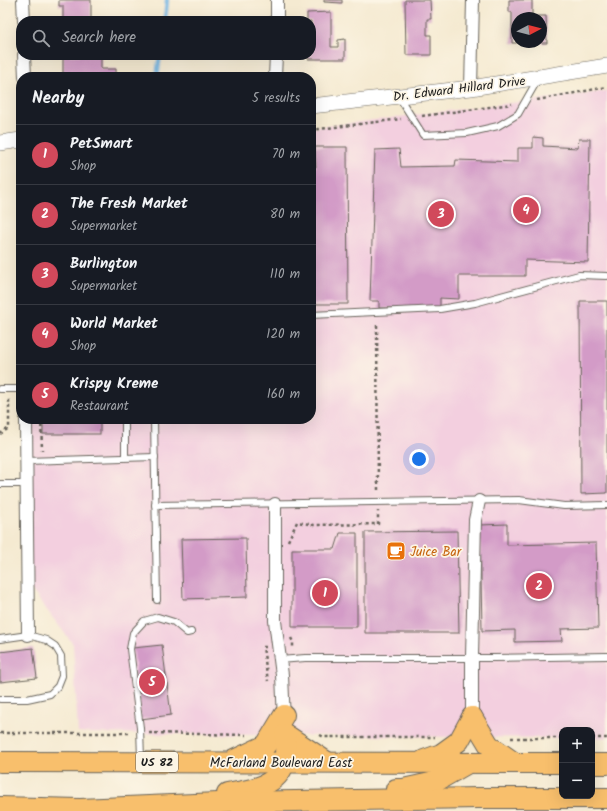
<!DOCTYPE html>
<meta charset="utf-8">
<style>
:root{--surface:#171b24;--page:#242831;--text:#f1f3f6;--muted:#9ea1a6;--line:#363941;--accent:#d1495b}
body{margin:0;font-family:Kalam,sans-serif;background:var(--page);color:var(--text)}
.controls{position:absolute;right:12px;bottom:12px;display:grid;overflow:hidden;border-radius:8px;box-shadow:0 4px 16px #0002}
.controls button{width:36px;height:36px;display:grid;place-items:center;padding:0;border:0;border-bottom:1px solid var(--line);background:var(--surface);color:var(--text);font:20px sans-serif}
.compass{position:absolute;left:511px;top:12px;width:36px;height:36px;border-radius:50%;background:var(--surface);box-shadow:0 4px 16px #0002;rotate:83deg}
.you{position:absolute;left:419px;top:459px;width:14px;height:14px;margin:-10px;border:3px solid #fff;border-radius:50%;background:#1a73e8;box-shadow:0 0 0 6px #1a73e833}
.badge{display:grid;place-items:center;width:26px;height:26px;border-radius:50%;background:var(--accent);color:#fff;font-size:13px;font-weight:700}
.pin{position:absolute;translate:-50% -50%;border:2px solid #fff;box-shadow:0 1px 4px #0006}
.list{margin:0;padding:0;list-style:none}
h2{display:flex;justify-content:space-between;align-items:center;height:52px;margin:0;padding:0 16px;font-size:17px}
h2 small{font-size:13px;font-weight:400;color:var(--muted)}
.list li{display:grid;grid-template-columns:26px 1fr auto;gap:12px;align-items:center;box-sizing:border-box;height:60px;padding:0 16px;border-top:1px solid var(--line)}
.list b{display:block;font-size:15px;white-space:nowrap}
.list p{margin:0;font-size:13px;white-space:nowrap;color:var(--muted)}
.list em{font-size:13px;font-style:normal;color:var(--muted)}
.icon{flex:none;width:22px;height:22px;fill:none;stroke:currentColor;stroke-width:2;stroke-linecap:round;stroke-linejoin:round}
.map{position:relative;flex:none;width:607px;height:811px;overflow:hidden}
.search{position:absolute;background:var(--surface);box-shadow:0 4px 16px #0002;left:16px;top:16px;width:300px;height:44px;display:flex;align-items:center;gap:10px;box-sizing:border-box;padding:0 14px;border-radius:16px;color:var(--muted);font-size:15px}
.panel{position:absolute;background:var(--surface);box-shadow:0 4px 16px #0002;left:16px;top:72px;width:300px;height:352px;border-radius:16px}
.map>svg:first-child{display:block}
.built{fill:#f3cfdf}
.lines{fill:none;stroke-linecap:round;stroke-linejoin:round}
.stream{stroke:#6db3e4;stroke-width:4.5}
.building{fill:#d39bc7}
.service-casing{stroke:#68645b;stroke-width:8}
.minor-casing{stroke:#68645b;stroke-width:14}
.tertiary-casing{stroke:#68645b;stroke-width:16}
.trunk-casing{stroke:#68645b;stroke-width:22}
.path{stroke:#68645b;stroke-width:2.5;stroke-dasharray:3 3;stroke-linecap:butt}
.service{stroke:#fff;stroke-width:6}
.minor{stroke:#fff;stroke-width:12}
.tertiary{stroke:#fff;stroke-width:15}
.trunk{stroke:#f8bf6c;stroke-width:20}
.labels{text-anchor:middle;stroke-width:3.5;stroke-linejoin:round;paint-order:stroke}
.shield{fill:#fcf5e5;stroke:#5f5d58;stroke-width:1}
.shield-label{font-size:12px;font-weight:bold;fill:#1c1c1c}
.street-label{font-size:13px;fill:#1c1c1c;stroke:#fcf5e5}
.food-label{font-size:13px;fill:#c56008;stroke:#fcf5e5;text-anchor:start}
</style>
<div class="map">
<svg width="607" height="811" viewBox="0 0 607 811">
<rect width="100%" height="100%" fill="#fcf5e5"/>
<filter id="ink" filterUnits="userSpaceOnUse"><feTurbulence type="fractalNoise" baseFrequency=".025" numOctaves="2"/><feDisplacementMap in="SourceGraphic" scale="8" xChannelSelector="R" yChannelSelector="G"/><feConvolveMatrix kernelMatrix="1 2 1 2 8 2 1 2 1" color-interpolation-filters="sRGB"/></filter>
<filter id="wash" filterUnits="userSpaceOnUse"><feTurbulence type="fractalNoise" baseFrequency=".012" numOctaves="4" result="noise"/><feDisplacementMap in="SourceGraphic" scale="16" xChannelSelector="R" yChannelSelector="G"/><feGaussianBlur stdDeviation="0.9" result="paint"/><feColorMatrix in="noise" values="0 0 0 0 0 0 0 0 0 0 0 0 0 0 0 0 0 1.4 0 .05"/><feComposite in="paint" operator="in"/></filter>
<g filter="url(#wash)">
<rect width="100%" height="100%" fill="#f5ead1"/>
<polygon class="built" points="607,91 607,738 592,738 592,730 562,730 562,738 78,733 73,644 26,583 26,419 311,419 311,128"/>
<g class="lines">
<g class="stream">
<polyline points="165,21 167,0"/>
<polyline points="157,77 160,55"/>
</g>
</g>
<g id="blocks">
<g class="building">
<polygon points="59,0 91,0 91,21 63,21 63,6 59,6"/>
<polygon points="324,0 342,0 342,3 324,2"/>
<polygon points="405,0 430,0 431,19 427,19 427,35 431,35 431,55 406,55"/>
<polygon points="509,0 532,0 532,16 546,16 547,43 541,43 541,18 517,18 517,43 512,43 512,12 509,12"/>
<polygon points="331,12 331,47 338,47 338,40 345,39 345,59 308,59 307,55 311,55 311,21 307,21 307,13"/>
<polygon points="63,55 101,55 101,69 116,69 116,77 63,77"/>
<polygon points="533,137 543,138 543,146 578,148 579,139 590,139 588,262 525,260 525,276 459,276 459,299 440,298 440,308 379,308 379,301 370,301 375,150 399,149 401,167 455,166 456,160 518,162 518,148 533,148"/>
<polygon points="315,147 347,147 348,304 311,304 311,167 316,167"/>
<polygon points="580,301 607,301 607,493 581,494"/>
<rect x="43" y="419" width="57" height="15"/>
<polygon points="507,524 507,545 596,543 598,628 561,629 562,641 515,642 515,630 482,631 480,525"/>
<polygon points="457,531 459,633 365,633 365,532"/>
<polygon points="340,533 357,533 357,627 292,627 292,549 335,549"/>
<polygon points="246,538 247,597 183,599 181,539"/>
<polygon points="162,645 171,715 141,719 133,648"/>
<polygon points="33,648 37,678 0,682 0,652"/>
</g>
</g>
</g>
<g filter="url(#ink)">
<use href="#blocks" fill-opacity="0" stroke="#68645b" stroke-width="1"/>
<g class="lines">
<defs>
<g id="service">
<polyline points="399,97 423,135 467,133 498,126 518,114 538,79"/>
<polyline points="311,315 440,309 475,303 579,275 607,276"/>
<polyline points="0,389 21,389"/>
<polyline points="125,419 125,457"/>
<polyline points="154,419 157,600"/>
<polyline points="26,461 155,457"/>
<polyline points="0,484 26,484"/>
<polyline points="155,505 519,500 564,506 607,505"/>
<polyline points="0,639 28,635 46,640 55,646 61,656 62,676 58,686 50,694 27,699 0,699"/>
<polyline points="280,660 305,658 494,658 607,656"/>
<polyline points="141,759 140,728 130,649 133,633 144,621 158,617 174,622 187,633 191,632"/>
</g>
<g id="minor">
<polyline points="23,0 24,21"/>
<polyline points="277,21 277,0"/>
<polyline points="24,55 25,77"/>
<polyline points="275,77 276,55"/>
<polyline points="471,88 473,0"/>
<polyline points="26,419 28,635"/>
<polyline points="275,504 275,621 282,675 284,721"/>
<polyline points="472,717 472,657 475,520 479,501"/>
</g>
<g id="tertiary">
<polyline points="311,106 471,88 607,66"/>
<polyline points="0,143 21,140"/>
</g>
<g id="trunk">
<polyline points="472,717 489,745 515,763"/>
<polyline points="285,734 327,762"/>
<polyline points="234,760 266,745 284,715"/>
<polyline points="424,760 441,754 459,741 472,717"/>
<polyline points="0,762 562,763"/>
<polyline points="592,764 607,764"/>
<polyline points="396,789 403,789 435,782 468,763"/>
<path d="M227,794C248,790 278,787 284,763C286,754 285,743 285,734"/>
<polyline points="0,807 80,809 241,802 478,798 607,798"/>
</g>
</defs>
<use href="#service" class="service-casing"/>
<use href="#minor" class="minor-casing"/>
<use href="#tertiary" class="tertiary-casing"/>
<use href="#trunk" class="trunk-casing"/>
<g class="path">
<polyline points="537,100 607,87"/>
<polyline points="422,116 512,104"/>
<polyline points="311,130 401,119"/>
<polyline points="377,325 378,492"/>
<polyline points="41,419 42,450"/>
<polyline points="0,434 9,428 9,398"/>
<polyline points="288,541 297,522 314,525 378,524 378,511"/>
<polyline points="291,638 293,642 293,649"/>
<polyline points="266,647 263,647 268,681"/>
<polyline points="0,733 130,733"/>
<polyline points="149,733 246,735"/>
<polyline points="320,735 324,737 435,737"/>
<polyline points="511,738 562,738"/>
<polyline points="592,738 607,738"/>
</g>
<use href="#service" class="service"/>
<use href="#minor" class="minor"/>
<use href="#tertiary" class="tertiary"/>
<use href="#trunk" class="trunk"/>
</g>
</g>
<defs>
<symbol id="cafe-square" viewBox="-11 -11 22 22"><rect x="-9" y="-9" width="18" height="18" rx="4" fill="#e8710a" stroke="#fcf5e5"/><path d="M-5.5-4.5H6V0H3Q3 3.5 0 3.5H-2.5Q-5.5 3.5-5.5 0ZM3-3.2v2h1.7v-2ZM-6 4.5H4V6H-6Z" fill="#fff"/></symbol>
</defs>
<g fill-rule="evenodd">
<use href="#cafe-square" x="385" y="540" width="22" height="22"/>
</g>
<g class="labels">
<rect class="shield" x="136" y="752" width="42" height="20" rx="3"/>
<g class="shield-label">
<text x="157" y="766">US 82</text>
</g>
<g class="street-label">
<text transform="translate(459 88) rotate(-7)" y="5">Dr. Edward Hillard Drive</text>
<text x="281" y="767">McFarland Boulevard East</text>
</g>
<g class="food-label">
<text x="410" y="556">Juice Bar</text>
</g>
</g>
</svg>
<div class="controls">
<button>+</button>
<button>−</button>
</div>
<svg class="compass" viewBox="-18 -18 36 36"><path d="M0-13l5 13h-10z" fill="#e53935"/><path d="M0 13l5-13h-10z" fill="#9ea1a6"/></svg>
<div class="you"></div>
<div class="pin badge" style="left:325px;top:593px">1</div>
<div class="pin badge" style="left:539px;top:586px">2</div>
<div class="pin badge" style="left:441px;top:214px">3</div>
<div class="pin badge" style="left:526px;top:210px">4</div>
<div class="pin badge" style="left:152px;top:682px">5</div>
<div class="search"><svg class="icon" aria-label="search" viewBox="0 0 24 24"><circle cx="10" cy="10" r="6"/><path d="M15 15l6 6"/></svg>Search here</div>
<section class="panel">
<h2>Nearby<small>5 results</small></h2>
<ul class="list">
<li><span class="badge">1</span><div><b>PetSmart</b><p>Shop</p></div><em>70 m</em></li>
<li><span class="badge">2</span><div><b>The Fresh Market</b><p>Supermarket</p></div><em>80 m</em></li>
<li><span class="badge">3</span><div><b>Burlington</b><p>Supermarket</p></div><em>110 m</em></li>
<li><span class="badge">4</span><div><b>World Market</b><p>Shop</p></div><em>120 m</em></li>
<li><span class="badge">5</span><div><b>Krispy Kreme</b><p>Restaurant</p></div><em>160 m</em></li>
</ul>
</section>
</div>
